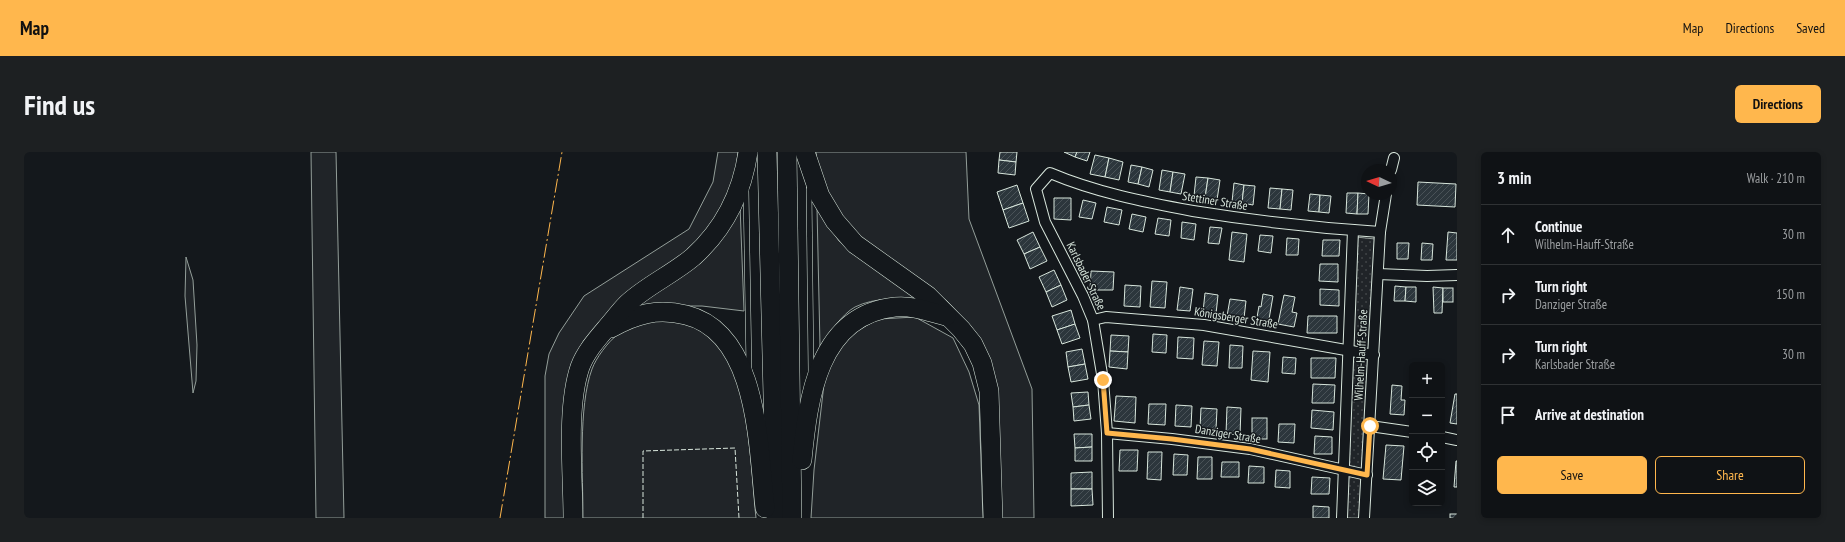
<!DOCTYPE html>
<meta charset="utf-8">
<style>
:root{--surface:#0f1215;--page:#1d2022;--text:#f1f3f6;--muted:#9b9ea0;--line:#2f3234;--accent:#ffb74d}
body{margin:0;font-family:"PT Sans Narrow",sans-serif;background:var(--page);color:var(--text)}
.controls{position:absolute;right:12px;bottom:12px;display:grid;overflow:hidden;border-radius:6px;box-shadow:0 2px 6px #0003}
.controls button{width:36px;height:36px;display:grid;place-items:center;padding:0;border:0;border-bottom:1px solid var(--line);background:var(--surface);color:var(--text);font:20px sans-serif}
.compass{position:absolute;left:1337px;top:12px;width:36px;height:36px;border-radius:50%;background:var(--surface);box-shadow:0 2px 6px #0003;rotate:274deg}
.stop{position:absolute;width:12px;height:12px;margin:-9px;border:3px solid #ffb74d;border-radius:50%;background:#fff}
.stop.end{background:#ffb74d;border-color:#fff;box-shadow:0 1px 4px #0008}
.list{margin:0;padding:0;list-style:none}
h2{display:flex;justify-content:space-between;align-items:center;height:52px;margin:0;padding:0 16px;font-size:17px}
h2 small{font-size:13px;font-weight:400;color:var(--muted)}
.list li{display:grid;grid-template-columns:26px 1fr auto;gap:12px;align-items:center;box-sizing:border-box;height:60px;padding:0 16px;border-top:1px solid var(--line)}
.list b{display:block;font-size:15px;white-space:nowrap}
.list p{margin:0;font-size:13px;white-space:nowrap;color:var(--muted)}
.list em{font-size:13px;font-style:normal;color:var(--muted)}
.actions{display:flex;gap:8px;padding:12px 16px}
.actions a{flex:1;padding:9px 0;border:1px solid var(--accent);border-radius:6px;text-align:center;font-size:14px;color:var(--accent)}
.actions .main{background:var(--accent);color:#111}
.icon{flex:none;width:22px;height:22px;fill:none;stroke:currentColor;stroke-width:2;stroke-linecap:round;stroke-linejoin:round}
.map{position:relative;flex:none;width:1433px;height:366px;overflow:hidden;border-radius:6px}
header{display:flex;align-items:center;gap:24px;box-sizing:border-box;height:56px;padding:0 20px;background:var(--accent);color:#111}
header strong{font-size:19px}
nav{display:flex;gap:22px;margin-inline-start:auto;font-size:14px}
.intro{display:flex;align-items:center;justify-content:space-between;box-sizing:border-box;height:96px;padding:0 24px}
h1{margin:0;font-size:28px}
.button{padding:10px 18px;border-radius:6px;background:var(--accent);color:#111;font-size:14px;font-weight:700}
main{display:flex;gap:24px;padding:0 24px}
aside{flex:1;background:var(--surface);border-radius:6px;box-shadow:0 2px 6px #0003}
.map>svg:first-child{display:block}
.grass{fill:#202428;stroke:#939e99}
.park{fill:url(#park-dots);stroke:#939e99}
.building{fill:url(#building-hatch);stroke:#d8e6dc}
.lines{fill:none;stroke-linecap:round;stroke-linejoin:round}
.service-casing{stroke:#d8e6dc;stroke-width:6}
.minor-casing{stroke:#d8e6dc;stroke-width:12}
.motorway-casing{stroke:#d8e6dc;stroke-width:20}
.service{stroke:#14181c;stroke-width:5}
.minor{stroke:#14181c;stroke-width:10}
.motorway{stroke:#14181c;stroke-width:19}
.fence{stroke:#d8e6dc;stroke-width:1;stroke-dasharray:5 2;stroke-linecap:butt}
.power{stroke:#ffb74d;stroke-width:1;stroke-dasharray:14 3 2 3;stroke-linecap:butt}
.route{stroke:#ffb74d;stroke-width:5}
.labels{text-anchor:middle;stroke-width:3;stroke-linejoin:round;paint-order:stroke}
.street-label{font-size:12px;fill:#d8e6dc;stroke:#14181c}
</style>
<header>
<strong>Map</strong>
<nav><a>Map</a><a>Directions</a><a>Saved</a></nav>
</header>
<div class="intro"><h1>Find us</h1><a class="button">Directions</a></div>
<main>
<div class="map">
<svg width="1433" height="366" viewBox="0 0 1433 366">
<defs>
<pattern id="park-dots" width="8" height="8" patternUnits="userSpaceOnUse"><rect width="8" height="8" fill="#202428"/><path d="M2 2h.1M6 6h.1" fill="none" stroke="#404447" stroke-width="1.8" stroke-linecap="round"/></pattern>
<pattern id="building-hatch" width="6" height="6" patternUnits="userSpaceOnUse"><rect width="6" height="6" fill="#2c363c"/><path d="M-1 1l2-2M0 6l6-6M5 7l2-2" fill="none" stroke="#4a5358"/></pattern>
</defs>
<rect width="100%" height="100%" fill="#14181c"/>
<g class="grass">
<polygon points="287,0 312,0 320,366 292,366"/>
<polygon points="694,0 714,0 710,34 676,90 590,156 560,188 551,205 541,366 521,366 521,224 525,202 535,181 560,144 665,77 689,30"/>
<polygon points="792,0 942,0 945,67 1008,237 1010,366 975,366 948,176 923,149 848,97 814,61 794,20"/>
<polygon points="716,53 720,159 678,154 612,154"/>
<path d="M793,56L815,89L851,116L896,146C875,147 851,145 831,155C818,162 805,182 796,194Z"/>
<polygon points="162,105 169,128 173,193 172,229 169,241 161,144"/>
<polygon points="891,165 929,186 945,220 955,253 959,366 787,366 790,318 800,232 810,201 830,180 855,167"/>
<path d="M633,167C655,170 679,174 695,191C725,224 727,321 732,366H559C559,324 554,255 568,217C572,206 584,190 593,183C605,174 619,170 633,167Z"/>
</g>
<polygon class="park" points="1332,85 1351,87 1336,366 1322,366"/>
<g class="building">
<polygon points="976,0 993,0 992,10 975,8"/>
<polygon points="1040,0 1053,0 1051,5"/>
<polygon points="1053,0 1066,0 1063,9 1051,5"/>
<polygon points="1071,3 1085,6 1081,25 1066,22"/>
<polygon points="1085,6 1099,10 1095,28 1081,25"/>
<polygon points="975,8 992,10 991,23 974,21"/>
<polygon points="1107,13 1118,15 1114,32 1104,30"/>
<polygon points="1118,15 1129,18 1125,35 1114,32"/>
<polygon points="1138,18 1149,20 1146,40 1135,38"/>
<polygon points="1149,20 1161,22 1157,42 1146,40"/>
<polygon points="1172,25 1184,26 1181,46 1170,44"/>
<polygon points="1184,26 1196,28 1193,48 1181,46"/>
<polygon points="1394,30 1432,32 1431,55 1393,53"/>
<polygon points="1210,31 1220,33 1218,51 1208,50"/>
<polygon points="993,33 999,51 979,58 973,40"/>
<polygon points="1220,33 1231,34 1229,53 1218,51"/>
<polygon points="1246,36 1258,37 1256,57 1244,56"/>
<polygon points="1258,37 1269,38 1267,58 1256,57"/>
<polygon points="1323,41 1334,41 1333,62 1322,61"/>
<polygon points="1334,41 1345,42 1344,62 1333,62"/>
<polygon points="1286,42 1296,43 1295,60 1284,59"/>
<polygon points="1296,43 1307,44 1305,61 1295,60"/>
<polygon points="1030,46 1047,46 1047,68 1030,67"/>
<polygon points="1059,48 1072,51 1068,67 1055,65"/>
<polygon points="999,51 1005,69 985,76 979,58"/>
<polygon points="1083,55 1098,58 1095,73 1080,70"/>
<polygon points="1108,62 1122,65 1119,80 1105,77"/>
<polygon points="1134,66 1147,68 1145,84 1131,82"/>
<polygon points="1158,70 1172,72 1170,88 1157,86"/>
<polygon points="1186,75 1198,76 1195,92 1184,91"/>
<polygon points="1009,80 1016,95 1000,102 993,88"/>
<polygon points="1208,80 1223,82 1220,110 1205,108"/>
<polygon points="1424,80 1433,81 1433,108 1422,108"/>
<polygon points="1236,83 1249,84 1247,101 1234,99"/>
<polygon points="1263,86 1275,87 1274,103 1262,103"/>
<polygon points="1299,88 1316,88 1315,104 1298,104"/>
<polygon points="1373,91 1385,91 1384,107 1373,107"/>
<polygon points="1398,91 1409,92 1408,108 1397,108"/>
<polygon points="1016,95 1023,109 1006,117 1000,102"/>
<polygon points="1296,112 1314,112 1314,130 1295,129"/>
<polygon points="1030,118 1037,133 1022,140 1015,125"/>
<polygon points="1067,119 1090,120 1089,138 1066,138"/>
<polygon points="1128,129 1143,130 1141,156 1126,155"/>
<polygon points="1037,133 1043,148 1028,155 1022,140"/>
<polygon points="1101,133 1117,134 1116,155 1100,154"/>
<polygon points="1371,134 1382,135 1381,149 1370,149"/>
<polygon points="1156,135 1169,137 1166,159 1153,158"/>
<polygon points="1382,135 1392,135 1392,150 1381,149"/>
<polygon points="1409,135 1419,136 1418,161 1410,161"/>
<rect x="1419" y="136" width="10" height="14"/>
<polygon points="1296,137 1315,138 1315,154 1296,153"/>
<polygon points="1181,141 1194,143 1192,162 1179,160"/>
<polygon points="1239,142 1249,144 1244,173 1232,171 1235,154 1237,155"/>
<polygon points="1260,143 1271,145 1268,160 1273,161 1270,175 1254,172"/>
<polygon points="1206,147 1222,149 1220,166 1203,164"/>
<polygon points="1047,158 1051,172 1033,178 1028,164"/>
<polygon points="1284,164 1313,164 1313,181 1283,181"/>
<polygon points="1051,172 1056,186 1038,192 1033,178"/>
<polygon points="1129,182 1143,183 1142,201 1128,200"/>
<polygon points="1087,183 1105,184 1104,200 1086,199"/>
<polygon points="1154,185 1170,186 1169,207 1153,206"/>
<polygon points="1180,189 1195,190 1193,214 1178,213"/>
<polygon points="1206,193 1219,194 1218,216 1205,216"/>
<polygon points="1058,197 1061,212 1044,215 1042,200"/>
<polygon points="1086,199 1104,200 1103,217 1085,215"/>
<polygon points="1229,199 1246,200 1244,230 1227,228"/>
<polygon points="1259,205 1272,206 1271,222 1258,221"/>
<polygon points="1287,206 1312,206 1311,226 1287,226"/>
<polygon points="1061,212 1064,227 1047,230 1044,215"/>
<polygon points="1289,232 1311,233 1310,251 1288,251"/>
<polygon points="1368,233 1378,234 1377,248 1381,248 1380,263 1366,262"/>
<polygon points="1064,240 1065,253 1049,255 1047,241"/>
<polygon points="1431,242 1433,242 1433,272 1426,271"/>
<polygon points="1092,244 1112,245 1111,271 1090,269"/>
<polygon points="1125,252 1142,252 1141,273 1124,272"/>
<polygon points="1065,253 1067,267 1050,269 1049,255"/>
<polygon points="1152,253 1168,254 1167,275 1151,274"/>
<polygon points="1203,255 1217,256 1216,283 1202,282"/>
<polygon points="1177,256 1193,257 1192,277 1176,276"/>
<polygon points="1288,258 1310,260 1309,278 1287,276"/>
<rect x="1228" y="266" width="15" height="21"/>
<polygon points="1255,272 1271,272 1270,291 1254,290"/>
<polygon points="1050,282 1068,282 1068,295 1051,296"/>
<polygon points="1291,284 1308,285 1308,302 1290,302"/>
<polygon points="1362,293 1380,294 1377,328 1359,327"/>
<polygon points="1068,295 1068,309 1051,309 1051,296"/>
<polygon points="1096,298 1114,298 1113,319 1095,319"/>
<polygon points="1124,300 1138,300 1137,328 1123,327"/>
<polygon points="1150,302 1164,303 1163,323 1149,323"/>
<polygon points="1174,305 1188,305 1188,327 1173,327"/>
<polygon points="1432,309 1433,309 1433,335 1430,335"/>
<polygon points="1198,310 1215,310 1215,325 1197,325"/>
<polygon points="1225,314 1240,315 1240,331 1224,331"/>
<polygon points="1252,318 1266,319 1266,336 1251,335"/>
<polygon points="1068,320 1068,337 1047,337 1047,321"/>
<polygon points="1288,325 1306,326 1305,342 1287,342"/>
<polygon points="1047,337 1068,337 1069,353 1047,354"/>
<polygon points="1289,354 1305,355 1305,366 1289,366"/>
<rect x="1426" y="362" width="7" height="4"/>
</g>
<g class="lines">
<defs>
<g id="service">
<polyline points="785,37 787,219"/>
<polyline points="722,38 725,218"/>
</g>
<g id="minor">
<polyline points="1367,18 1370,6"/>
<polyline points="1354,122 1403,124 1433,123"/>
<polyline points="1069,168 1082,165 1180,173 1350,203"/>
<polyline points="1346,274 1388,280"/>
<polyline points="1083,281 1148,287 1226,297 1343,323"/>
<polyline points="1418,285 1433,288"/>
<path d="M1084,366L1083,281L1079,228L1069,168L1059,144L1021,70L1012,37L1026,21C1071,40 1120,50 1169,59C1231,69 1294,76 1356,80"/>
<polyline points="1318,366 1329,78"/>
<polyline points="1340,366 1356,80 1362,42"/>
</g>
<g id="motorway">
<polyline points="743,0 752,366"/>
<polyline points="763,0 768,366"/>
<polyline points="781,0 796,44 811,69 831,92 904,144 937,177 949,192 958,211 965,239 969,366"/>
<path d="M587,176C612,162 633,156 662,163C735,181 734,296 741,356"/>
<path d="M778,308C784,247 794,163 871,155C888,153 906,160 922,164"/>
<path d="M549,366C549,322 542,256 556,215C562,199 574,186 585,173C591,166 596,159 603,152C622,134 649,122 669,105C701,76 718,41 724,0"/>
</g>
</defs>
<use href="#service" class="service-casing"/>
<use href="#minor" class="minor-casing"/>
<use href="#motorway" class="motorway-casing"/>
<use href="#service" class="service"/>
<use href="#minor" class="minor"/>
<use href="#motorway" class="motorway"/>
<polyline class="fence" points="619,366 619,299 711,296 715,366"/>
<polyline class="power" points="476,366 538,0"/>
</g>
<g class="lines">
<polyline class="route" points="1079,228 1083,281 1148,287 1226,297 1343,323 1346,274"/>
</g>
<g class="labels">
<g class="street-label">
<text transform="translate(1191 49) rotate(9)" y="4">Stettiner Straße</text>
<text transform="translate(1062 124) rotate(64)" y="4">Karlsbader Straße</text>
<text transform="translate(1212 166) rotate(9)" y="4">Königsberger Straße</text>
<text transform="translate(1337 203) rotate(-87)" y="4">Wilhelm-Hauff-Straße</text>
<text transform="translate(1204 282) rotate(9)" y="4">Danziger Straße</text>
</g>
</g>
</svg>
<div class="controls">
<button>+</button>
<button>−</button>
<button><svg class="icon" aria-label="locate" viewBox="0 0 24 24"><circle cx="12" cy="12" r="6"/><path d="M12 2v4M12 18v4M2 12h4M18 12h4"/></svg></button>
<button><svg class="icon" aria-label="layers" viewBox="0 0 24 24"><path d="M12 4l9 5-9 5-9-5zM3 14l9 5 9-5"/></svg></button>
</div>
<svg class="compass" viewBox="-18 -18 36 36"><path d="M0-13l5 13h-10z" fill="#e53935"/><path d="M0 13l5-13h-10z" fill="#9b9ea0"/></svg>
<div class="stop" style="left:1346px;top:274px"></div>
<div class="stop end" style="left:1079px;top:228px"></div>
</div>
<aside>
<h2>3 min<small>Walk · 210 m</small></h2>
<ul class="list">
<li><svg class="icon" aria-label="ahead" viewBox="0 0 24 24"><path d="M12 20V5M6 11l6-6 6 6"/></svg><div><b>Continue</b><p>Wilhelm-Hauff-Straße</p></div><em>30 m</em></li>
<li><svg class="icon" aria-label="right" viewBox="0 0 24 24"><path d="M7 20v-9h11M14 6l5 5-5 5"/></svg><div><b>Turn right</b><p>Danziger Straße</p></div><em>150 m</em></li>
<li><svg class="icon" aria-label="right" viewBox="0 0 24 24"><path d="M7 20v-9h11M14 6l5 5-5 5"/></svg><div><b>Turn right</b><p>Karlsbader Straße</p></div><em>30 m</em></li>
<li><svg class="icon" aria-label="arrive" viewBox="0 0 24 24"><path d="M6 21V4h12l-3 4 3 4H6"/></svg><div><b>Arrive at destination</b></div></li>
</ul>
<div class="actions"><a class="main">Save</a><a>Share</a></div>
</aside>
</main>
